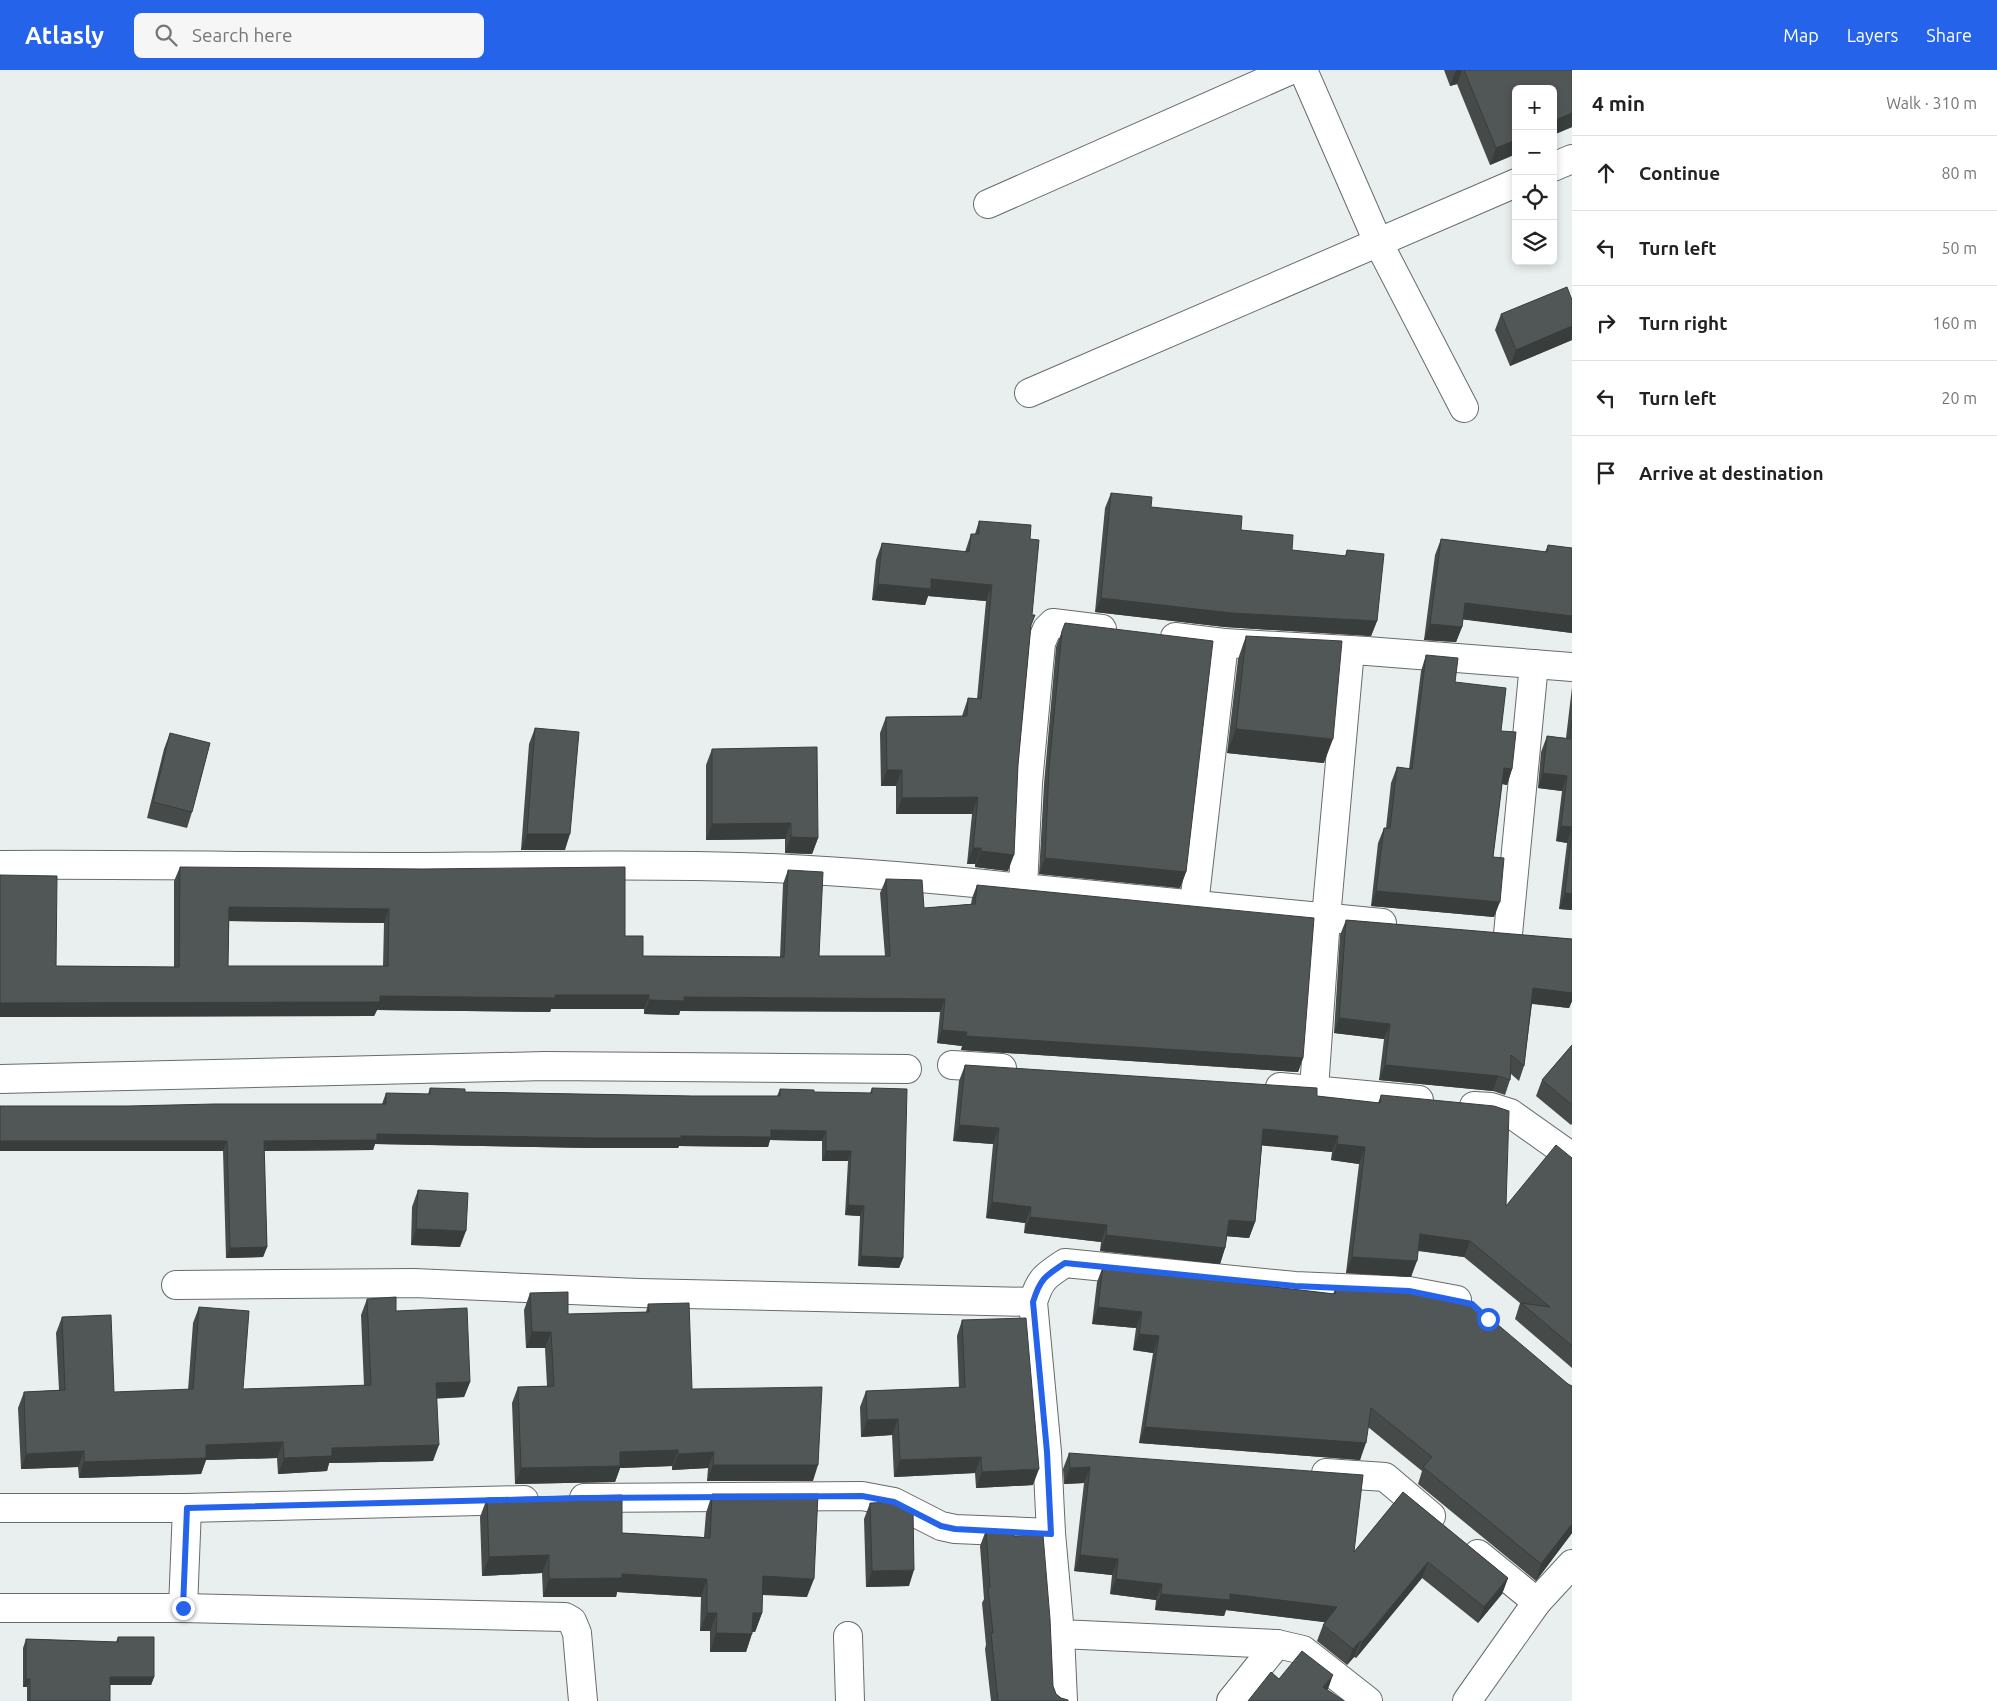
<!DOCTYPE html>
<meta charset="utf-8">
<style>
:root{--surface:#fff;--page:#f6f6f6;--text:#222;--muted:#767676;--line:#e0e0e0;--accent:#2563eb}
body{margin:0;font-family:Ubuntu,sans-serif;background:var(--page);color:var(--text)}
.controls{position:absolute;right:15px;top:15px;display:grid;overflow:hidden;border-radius:8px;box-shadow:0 2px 8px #0003}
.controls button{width:45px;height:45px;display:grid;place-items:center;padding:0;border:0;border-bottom:1px solid var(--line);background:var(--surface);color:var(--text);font:25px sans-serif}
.stop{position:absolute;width:15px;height:15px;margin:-11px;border:4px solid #2563eb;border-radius:50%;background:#fff}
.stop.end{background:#2563eb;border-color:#fff;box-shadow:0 1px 5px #0008}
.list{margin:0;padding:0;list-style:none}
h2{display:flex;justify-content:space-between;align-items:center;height:65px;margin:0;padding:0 20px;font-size:21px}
h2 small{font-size:16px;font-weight:400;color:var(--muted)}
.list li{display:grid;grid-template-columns:32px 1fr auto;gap:15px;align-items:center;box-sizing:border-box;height:75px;padding:0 20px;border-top:1px solid var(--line)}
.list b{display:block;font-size:19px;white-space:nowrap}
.list em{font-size:16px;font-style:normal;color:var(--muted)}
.icon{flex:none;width:28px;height:28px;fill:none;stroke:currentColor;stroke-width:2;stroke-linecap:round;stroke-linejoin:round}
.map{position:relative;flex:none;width:1572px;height:1631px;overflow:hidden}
header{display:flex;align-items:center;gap:30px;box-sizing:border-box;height:70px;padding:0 25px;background:var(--accent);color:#fff}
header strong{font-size:24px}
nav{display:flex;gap:28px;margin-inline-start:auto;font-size:18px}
.search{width:350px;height:45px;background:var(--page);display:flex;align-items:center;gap:12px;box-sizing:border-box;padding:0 18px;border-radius:8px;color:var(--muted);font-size:19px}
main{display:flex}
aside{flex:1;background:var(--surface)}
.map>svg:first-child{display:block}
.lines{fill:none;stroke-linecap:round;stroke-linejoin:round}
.minor-casing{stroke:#666c6b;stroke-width:30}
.minor{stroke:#fff;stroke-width:28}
.wall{fill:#464b4a;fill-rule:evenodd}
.shaded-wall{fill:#393d3c}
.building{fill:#515756;stroke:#393d3c;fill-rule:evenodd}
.route{stroke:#2563eb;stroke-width:6}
</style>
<header>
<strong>Atlasly</strong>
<div class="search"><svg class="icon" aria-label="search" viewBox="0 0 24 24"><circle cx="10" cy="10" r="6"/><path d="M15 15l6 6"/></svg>Search here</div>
<nav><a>Map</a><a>Layers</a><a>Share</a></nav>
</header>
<main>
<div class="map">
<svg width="1572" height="1631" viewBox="0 0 1572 1631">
<rect width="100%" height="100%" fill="#e9efee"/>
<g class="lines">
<defs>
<g id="minor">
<polyline points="1303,0 1378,172 1464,338"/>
<polyline points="1553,97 1572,89"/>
<polyline points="988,134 1291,0"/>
<polyline points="1029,323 1516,113"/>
<polyline points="1102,559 1053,553 1047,559 1041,573 1028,713 1023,818 1382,853"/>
<polyline points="1175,567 1224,573 1367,581 1572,597"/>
<path d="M0,795C139,794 278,797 417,797C535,796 653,794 772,798C856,802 939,809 1023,818"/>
<polyline points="1194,835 1224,573"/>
<polyline points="1508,864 1534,594"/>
<polyline points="952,995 1002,998"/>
<polyline points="0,1009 545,996 907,999"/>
<polyline points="1280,1017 1419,1030"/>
<polyline points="1314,1019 1326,848 1350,580"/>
<polyline points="1474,1036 1491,1037 1510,1043 1572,1087"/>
<polyline points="176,1215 414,1213 639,1223 1033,1232"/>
<polyline points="1326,1403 1385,1407 1431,1446"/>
<polyline points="584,1428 862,1426 894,1432 941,1456 955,1459 1051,1463"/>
<polyline points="0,1438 187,1438 524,1430"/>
<polyline points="1478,1484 1537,1532"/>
<polyline points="0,1538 183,1538 565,1547 572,1551 577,1563 583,1631"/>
<polyline points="183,1538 187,1438"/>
<polyline points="1060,1564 1063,1631"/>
<polyline points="848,1566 850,1631"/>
<polyline points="1231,1631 1277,1574"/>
<path d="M1368,1631L1303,1580L1277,1574L1060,1564L1051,1463L1047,1382L1033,1232C1040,1209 1045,1206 1065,1193L1295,1216L1409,1221L1457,1230"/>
<polyline points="1467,1631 1537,1532 1572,1494"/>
</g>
</defs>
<use href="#minor" class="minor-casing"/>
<use href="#minor" class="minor"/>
</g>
<g class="wall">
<polygon points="1444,0 1572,0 1572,57 1553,65 1553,19 1516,84 1490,95 1457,14 1450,16"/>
<polygon points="1572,230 1572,270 1510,296 1495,260 1501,244"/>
<polygon points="1111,423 1151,437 1241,460 1292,480 1345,486 1347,480 1377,551 1371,566 1225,557 1095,542 1105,438"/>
<polygon points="979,451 1030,469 1031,555 1008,801 975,797 975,794 967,794 972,744 896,744 896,716 881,716 880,663 886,647 962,646 968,628 977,629 986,531 928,526 925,535 872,530 876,490 882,473 965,482 971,464 975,464"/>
<polygon points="1441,469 1545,482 1548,475 1572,478 1572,563 1463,549 1462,557 1456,572 1424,570 1435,485"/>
<polygon points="1062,561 1186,802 1180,818 1039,804 1044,714 1056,577"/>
<polygon points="1246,566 1324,693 1227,683 1238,589"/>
<polygon points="1426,585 1455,612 1501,661 1512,699 1507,715 1502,714 1493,787 1494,847 1371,836 1378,773 1384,758 1386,758 1391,713 1397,697 1409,699 1421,601"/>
<polygon points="1572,617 1572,840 1559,839 1567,773 1556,771 1562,721 1538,718 1541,682 1547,666 1566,668"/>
<polygon points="535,658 565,780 521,780 529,674"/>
<polygon points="170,663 192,742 187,758 147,748 164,679"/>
<polygon points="712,679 818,768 812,784 785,783 785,769 706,770 706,695"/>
<path d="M180,797L625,866L643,886L780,887L783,814L788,800L819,886H885L880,823L886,809L924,838L971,834L972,828L977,815L1303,988L1298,1002L961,980L962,976L937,973L940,942L680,941L679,945L644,944V939H551L550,942L377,940L374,946L0,947V805L56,896L174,897V811ZM229,851L384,853L383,896H228Z"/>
<polygon points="1346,850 1572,869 1572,931 1569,938 1532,934 1524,996 1519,1011 1511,1004 1510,1010 1505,1025 1493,1021 1379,1010 1384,969 1334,963 1340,865"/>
<polygon points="1572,975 1572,1054 1571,1055 1536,1026 1542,1010"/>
<polygon points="965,995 1317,1026 1378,1033 1381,1025 1506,1136 1572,1088 1572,1298 1515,1249 1520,1233 1464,1187 1418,1181 1411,1207 1346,1203 1359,1094 1331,1090 1332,1082 1262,1075 1255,1152 1249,1168 1227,1166 1225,1178 1220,1194 1100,1181 1101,1172 1024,1163 1025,1153 986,1148 993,1074 953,1071 959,1011"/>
<polygon points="430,1018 465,1022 692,1026 777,1026 780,1019 814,1022 870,1023 872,1018 903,1188 899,1198 858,1196 860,1146 845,1145 848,1091 822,1091 822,1071 770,1070 768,1077 679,1076 678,1078 591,1078 375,1074 373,1080 264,1081 267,1177 263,1187 226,1188 223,1081 129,1036 382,1034 386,1023 428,1024"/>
<polygon points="418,1120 460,1177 411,1175 412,1137"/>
<polygon points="1103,1196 1333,1224 1336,1217 1572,1316 1572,1463 1536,1511 1418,1414 1422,1401 1368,1357 1360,1390 1139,1373 1153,1283 1133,1280 1136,1258 1092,1254 1097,1212"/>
<polygon points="530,1223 568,1244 646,1242 648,1234 692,1319 813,1411 707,1411 708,1398 672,1400 672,1396 620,1398 615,1412 515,1414 512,1333 518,1317 547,1316 545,1278 526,1278 524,1240"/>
<polygon points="367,1229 396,1241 470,1312 464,1327 437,1328 433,1391 329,1393 327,1401 278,1404 277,1388 206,1390 201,1404 79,1408 78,1397 21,1399 18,1338 24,1322 59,1320 56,1263 62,1247 114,1322 188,1320 193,1253 199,1237 243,1319 364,1316 361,1245"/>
<polygon points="962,1250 1033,1415 976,1418 975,1403 894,1407 892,1365 861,1367 860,1337 866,1321 959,1318 957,1266"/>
<polygon points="1069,1383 1354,1482 1403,1422 1508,1508 1502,1524 1478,1553 1422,1508 1356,1588 1354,1587 1347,1595 1317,1571 1323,1555 1325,1552 1226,1540 1224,1546 1155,1540 1156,1530 1110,1524 1112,1505 1074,1501 1084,1413 1064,1414 1063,1399"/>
<polygon points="712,1424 807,1527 762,1525 762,1543 755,1562 752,1562 746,1582 710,1582 710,1561 700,1561 701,1527 617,1522 616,1527 543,1527 542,1503 482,1506 480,1447 487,1428 622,1463 704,1467 706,1443"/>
<polygon points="870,1433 909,1516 866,1517 864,1449"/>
<polygon points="986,1460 1014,1466 1053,1616 1056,1624 1061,1628 1068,1631 991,1631 985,1579 986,1575 982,1533 984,1529 980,1476"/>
<polygon points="118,1567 154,1607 151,1615 110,1615 110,1631 27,1631 27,1617 23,1617 23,1578 26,1569 116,1572"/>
</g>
<g class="shaded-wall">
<polygon points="1456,0 1462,0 1457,14 1450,16"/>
<polygon points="1572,43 1572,57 1553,65 1553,51"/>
<polygon points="1516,70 1516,84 1490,95 1496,78"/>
<polygon points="1572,256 1572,270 1510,296 1516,280"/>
<polygon points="931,509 992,515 986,531 928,526 925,535 872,530 878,514"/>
<polygon points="1101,528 1377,551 1371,566 1225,557 1095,542"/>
<polygon points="1465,533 1572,546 1572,563 1459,549"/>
<polygon points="1430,554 1462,557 1456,572 1424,570"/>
<polygon points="1236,659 1333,669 1324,693 1227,683"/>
<polygon points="1504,698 1512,699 1507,715 1498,713"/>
<polygon points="887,700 902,700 896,716 881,716"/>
<polygon points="1543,703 1567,706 1562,721 1538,718"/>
<polygon points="978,727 972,744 896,744 902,728"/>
<polygon points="791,753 785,769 706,770 712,754"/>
<polygon points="1561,756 1572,757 1567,773 1556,771"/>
<polygon points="527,764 570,764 565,780 521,780"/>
<polygon points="791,767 818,768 812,784 785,783"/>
<polygon points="973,778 981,778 975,794 967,794"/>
<polygon points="981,781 1014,785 1008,801 975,797"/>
<polygon points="1045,788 1186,802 1180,818 1039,804"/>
<polygon points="1376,821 1500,832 1494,847 1371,836"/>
<polygon points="1565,823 1572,824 1572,840 1559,839"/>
<polygon points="229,837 389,839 384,853 224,851"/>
<polygon points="1533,918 1572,923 1572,931 1569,938 1528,933"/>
<polygon points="555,925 649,925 644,939 551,939 550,942 377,940 374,946 0,947 0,933 380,926"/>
<polygon points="684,927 945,929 940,942 680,941 679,945 644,944 649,930"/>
<polygon points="1339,948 1390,954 1384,969 1334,963"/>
<polygon points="942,960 967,962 962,976 937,973"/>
<polygon points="966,966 1303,988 1298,1002 961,980"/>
<polygon points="1385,995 1498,1006 1493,1021 1379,1010"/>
<polygon points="959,1055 999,1058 993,1074 953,1071"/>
<polygon points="1263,1059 1338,1066 1332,1082 1257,1075"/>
<polygon points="771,1060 826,1061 822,1071 770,1070 768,1077 679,1076 678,1078 591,1078 375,1074 373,1080 260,1081 264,1071 377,1064 681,1066"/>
<polygon points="0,1071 227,1071 223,1081 0,1081"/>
<polygon points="1337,1074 1365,1077 1359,1094 1331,1090"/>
<polygon points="826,1081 851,1081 848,1091 822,1091"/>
<polygon points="992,1132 1031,1137 1025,1153 986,1148"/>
<polygon points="848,1135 864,1136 860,1146 845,1145"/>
<polygon points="1030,1147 1107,1155 1101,1172 1024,1163"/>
<polygon points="1229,1150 1255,1152 1249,1168 1223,1166"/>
<polygon points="416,1159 466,1161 460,1177 411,1175"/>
<polygon points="1420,1164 1470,1171 1464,1187 1414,1180"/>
<polygon points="1106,1165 1225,1178 1220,1194 1100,1181"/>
<polygon points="267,1177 263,1187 226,1188 230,1178"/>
<polygon points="861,1186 903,1188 899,1198 858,1196"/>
<polygon points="1352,1187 1417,1191 1411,1207 1346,1203"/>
<polygon points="1098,1237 1142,1242 1136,1258 1092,1254"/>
<polygon points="532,1262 551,1262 545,1278 526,1278"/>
<polygon points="1139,1264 1159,1266 1153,1283 1133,1280"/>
<polygon points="470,1312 464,1327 431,1329 436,1313"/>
<polygon points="898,1349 892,1365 861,1367 867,1350"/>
<polygon points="1145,1357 1366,1373 1360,1390 1139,1373"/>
<polygon points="283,1372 277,1388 206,1390 201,1404 79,1408 84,1392 206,1375"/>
<polygon points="439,1375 433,1391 329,1393 327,1401 278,1404 284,1388 332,1378"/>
<polygon points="678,1380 672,1396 620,1398 615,1412 515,1414 521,1398 620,1382"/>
<polygon points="84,1381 78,1397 21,1399 26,1384"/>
<polygon points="714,1382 708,1398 672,1400 678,1384"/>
<polygon points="981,1387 975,1403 894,1407 900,1390"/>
<polygon points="713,1395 818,1395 813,1411 707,1411"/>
<polygon points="1090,1397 1084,1413 1064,1414 1070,1398"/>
<polygon points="1039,1399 1033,1415 976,1418 982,1402"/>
<polygon points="1572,1454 1572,1463 1536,1511 1541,1494"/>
<polygon points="549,1485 542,1503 482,1506 489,1487"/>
<polygon points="1080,1485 1118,1489 1112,1505 1074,1501"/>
<polygon points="1428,1492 1422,1508 1356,1588 1362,1572"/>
<polygon points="914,1500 909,1516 866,1517 872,1501"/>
<polygon points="622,1504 707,1509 701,1527 617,1522 616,1527 543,1527 549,1509"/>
<polygon points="763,1506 814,1509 807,1527 756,1524"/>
<polygon points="1508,1508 1502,1524 1478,1553 1484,1537"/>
<polygon points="1116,1509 1162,1514 1156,1530 1110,1524"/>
<polygon points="1161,1524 1230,1524 1337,1537 1331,1553 1226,1540 1224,1546 1155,1540"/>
<polygon points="707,1543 717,1543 710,1561 700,1561"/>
<polygon points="753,1543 762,1543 755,1562 746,1562"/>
<polygon points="716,1563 752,1564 746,1582 710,1582"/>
<polygon points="1360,1571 1354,1587 1347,1595 1353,1579"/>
<polygon points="1333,1605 1328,1619 1318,1631 1323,1617"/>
<polygon points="110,1607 154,1607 151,1615 107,1615"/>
<polygon points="26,1609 30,1609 27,1617 23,1617"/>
</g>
<g class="building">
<polygon points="1464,0 1572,0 1572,43 1553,51 1553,19 1516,19 1516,70 1496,78"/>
<polygon points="1567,217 1572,230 1572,256 1516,280 1501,244"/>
<polygon points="1111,423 1152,427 1151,437 1242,446 1241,460 1293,465 1292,480 1346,486 1347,480 1384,484 1377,551 1231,543 1101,528"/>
<polygon points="979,451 1031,455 1030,469 1039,470 1032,545 1035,545 1031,555 1018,695 1014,785 981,781 981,778 973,778 978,727 902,728 902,700 887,700 886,647 967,646 968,628 981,629 992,515 931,509 931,519 878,514 882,473 969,482 971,464 979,464"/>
<polygon points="1441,469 1547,482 1548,475 1572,478 1572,546 1465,533 1462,557 1430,554"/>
<polygon points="1065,553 1213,571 1186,802 1045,788 1049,698 1062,561"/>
<polygon points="1246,566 1342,571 1333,669 1236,659"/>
<polygon points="1426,585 1458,588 1455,612 1506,618 1501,661 1516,662 1512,699 1504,698 1493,787 1504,788 1500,832 1376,821 1384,758 1390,758 1397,697 1412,699"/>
<polygon points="1572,650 1572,757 1561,756 1567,706 1543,703 1547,666 1570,669"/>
<polygon points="535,658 579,662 570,764 527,764"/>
<polygon points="170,663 210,673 192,742 153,732"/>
<polygon points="817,677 818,768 791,767 791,753 712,754 712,679"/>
<polygon points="1572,760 1572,824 1565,823"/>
<path d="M180,797L422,799L625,797V866H643V886L784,887L788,800L823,802L819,886H890L886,809L922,810L924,838L975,834L977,815L1314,848L1303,988L966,966L967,962L942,960L945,929L684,927V931L649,930V925H555V928L380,926V932L0,933V805L57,806L56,896L179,897ZM229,837L389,839L388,896H228Z"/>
<polygon points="1346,850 1572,869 1572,923 1533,918 1524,996 1511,985 1510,1010 1498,1006 1385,995 1390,954 1339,948"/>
<polygon points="1572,975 1572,1035 1542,1010"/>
<polygon points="965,995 1317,1018 1317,1026 1380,1033 1381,1025 1494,1036 1509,1041 1506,1136 1556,1075 1572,1088 1572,1276 1521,1233 1550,1237 1470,1171 1420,1164 1417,1191 1352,1187 1365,1077 1337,1074 1338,1066 1263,1059 1255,1152 1229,1150 1225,1178 1106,1165 1107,1155 1030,1147 1031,1137 992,1132 999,1058 959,1055"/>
<polygon points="430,1018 465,1019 465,1022 692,1026 780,1026 780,1019 814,1020 814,1022 872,1023 872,1018 907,1019 903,1188 861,1186 864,1136 848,1135 851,1081 826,1081 826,1061 771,1060 771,1067 681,1066 681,1068 595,1068 377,1064 377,1070 264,1071 267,1177 230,1178 227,1071 0,1071 0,1036 129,1036 215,1034 386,1034 386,1023 430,1024"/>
<polygon points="418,1120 468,1123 466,1161 416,1159"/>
<polygon points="1103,1196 1222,1209 1222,1211 1335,1224 1336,1217 1348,1218 1411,1222 1453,1228 1471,1232 1568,1314 1572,1316 1572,1454 1541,1494 1423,1397 1432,1387 1371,1338 1366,1373 1145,1357 1159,1266 1139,1264 1142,1242 1098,1237"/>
<polygon points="568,1222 568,1244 649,1242 648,1234 689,1233 692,1319 822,1317 818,1395 713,1395 714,1382 678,1384 678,1380 620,1382 620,1396 521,1398 518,1317 554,1316 551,1262 532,1262 530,1223"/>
<polygon points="396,1227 396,1241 467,1238 470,1312 436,1313 439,1375 332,1378 332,1386 284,1388 283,1372 206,1375 206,1388 84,1392 84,1381 26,1384 24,1322 65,1320 62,1247 111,1245 114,1322 193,1319 199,1237 249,1241 243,1319 371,1315 367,1229"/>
<polygon points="1026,1248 1039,1399 982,1402 981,1387 900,1390 898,1349 867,1350 866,1321 965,1317 962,1250"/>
<polygon points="1069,1383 1363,1405 1354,1482 1403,1422 1508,1508 1484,1537 1428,1492 1362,1572 1360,1571 1353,1579 1323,1555 1337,1537 1230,1524 1230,1530 1161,1524 1162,1514 1116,1509 1118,1489 1080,1485 1090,1397 1070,1398"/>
<polygon points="712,1424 818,1424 814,1509 763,1506 762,1543 753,1543 752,1564 716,1563 717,1543 707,1543 707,1509 622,1504 622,1508 549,1509 549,1485 489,1487 487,1428 622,1425 622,1463 710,1468"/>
<polygon points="898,1432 913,1440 914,1500 872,1501 870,1433"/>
<polygon points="986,1460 1014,1461 1014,1466 1043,1465 1050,1549 1053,1616 1056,1624 1061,1628 1068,1630 1068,1631 998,1631 991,1563 993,1563 988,1517 990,1517"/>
<polygon points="118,1567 154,1567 154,1607 110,1607 110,1631 30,1631 30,1609 26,1609 26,1569 118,1572"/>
<polygon points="1302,1581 1333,1605 1323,1617 1344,1631 1248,1631 1271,1602 1279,1609"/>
</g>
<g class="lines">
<path class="route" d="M183,1538L187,1438L584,1428L862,1426L894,1432L941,1456L955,1459L1051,1464L1047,1382L1033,1232C1040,1209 1045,1206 1065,1193L1295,1216L1409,1221L1472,1234L1488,1249"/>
</g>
</svg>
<div class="controls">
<button>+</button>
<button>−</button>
<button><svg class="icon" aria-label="locate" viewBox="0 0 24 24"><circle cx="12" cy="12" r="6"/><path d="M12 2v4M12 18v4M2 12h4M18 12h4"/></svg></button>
<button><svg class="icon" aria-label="layers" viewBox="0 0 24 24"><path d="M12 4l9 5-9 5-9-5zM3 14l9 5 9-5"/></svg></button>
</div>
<div class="stop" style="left:1488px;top:1249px"></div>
<div class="stop end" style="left:183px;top:1538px"></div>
</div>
<aside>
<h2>4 min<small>Walk · 310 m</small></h2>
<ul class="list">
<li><svg class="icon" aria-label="ahead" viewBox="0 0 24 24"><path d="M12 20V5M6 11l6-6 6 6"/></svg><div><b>Continue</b></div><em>80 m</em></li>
<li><svg class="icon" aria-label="left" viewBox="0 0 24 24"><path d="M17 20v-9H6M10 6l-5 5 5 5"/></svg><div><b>Turn left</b></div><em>50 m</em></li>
<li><svg class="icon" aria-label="right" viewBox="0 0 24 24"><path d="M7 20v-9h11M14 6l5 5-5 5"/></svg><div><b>Turn right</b></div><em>160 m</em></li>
<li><svg class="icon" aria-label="left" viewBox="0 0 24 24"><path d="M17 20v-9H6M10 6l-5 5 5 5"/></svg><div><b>Turn left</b></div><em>20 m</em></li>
<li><svg class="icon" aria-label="arrive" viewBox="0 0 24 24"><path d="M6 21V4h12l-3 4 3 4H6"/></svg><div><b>Arrive at destination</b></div></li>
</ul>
</aside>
</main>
